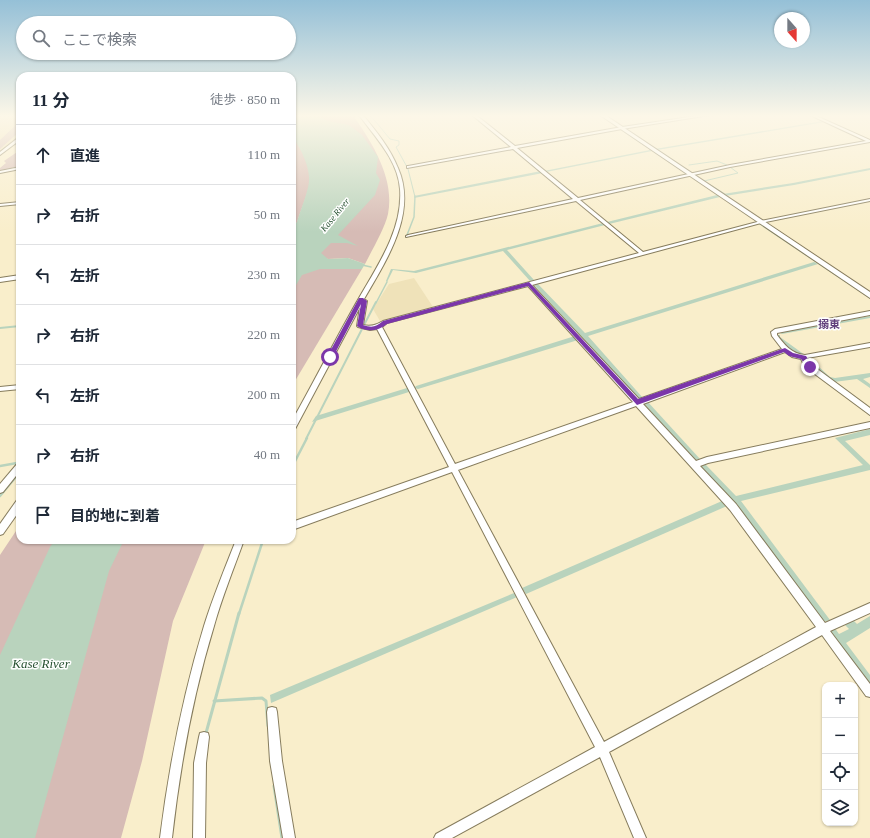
<!DOCTYPE html>
<html lang="ja">
<meta charset="utf-8">
<style>
:root{--surface:#fff;--page:#f2f2f3;--text:#1f2937;--muted:#747a83;--line:#e0e1e3}
body{margin:0;font-family:"Times New Roman","Noto Sans JP",serif;background:var(--page);color:var(--text)}
.controls{position:absolute;right:12px;bottom:12px;display:grid;overflow:hidden;border-radius:8px;box-shadow:0 1px 3px #0004}
.controls button{width:36px;height:36px;display:grid;place-items:center;padding:0;border:0;border-bottom:1px solid var(--line);background:var(--surface);color:var(--text);font:20px sans-serif}
.compass{position:absolute;left:774px;top:12px;width:36px;height:36px;border-radius:50%;background:var(--surface);box-shadow:0 1px 3px #0004;rotate:159deg}
.stop{position:absolute;width:12px;height:12px;margin:-9px;border:3px solid #7b36a9;border-radius:50%;background:#fff}
.stop.end{background:#7b36a9;border-color:#fff;box-shadow:0 1px 4px #0008}
.list{margin:0;padding:0;list-style:none}
h2{display:flex;justify-content:space-between;align-items:center;height:52px;margin:0;padding:0 16px;font-size:17px}
h2 small{font-size:13px;font-weight:400;color:var(--muted)}
.list li{display:grid;grid-template-columns:26px 1fr auto;gap:12px;align-items:center;box-sizing:border-box;height:60px;padding:0 16px;border-top:1px solid var(--line)}
.list b{display:block;font-size:15px;white-space:nowrap}
.list em{font-size:13px;font-style:normal;color:var(--muted)}
.icon{flex:none;width:22px;height:22px;fill:none;stroke:currentColor;stroke-width:2;stroke-linecap:round;stroke-linejoin:round}
.map{position:relative;flex:none;width:870px;height:838px;overflow:hidden}
.search{position:absolute;background:var(--surface);box-shadow:0 1px 3px #0004;left:16px;top:16px;width:280px;height:44px;display:flex;align-items:center;gap:10px;box-sizing:border-box;padding:0 14px;border-radius:22px;color:var(--muted);font-size:15px}
.panel{position:absolute;background:var(--surface);box-shadow:0 1px 3px #0004;left:16px;top:72px;width:280px;height:472px;border-radius:12px}
.map>svg:first-child{display:block}
.built{fill:#efe2b9}
.green{fill:#d6bbb5}
.water{fill:#b9d3bd}
.lines{fill:none;stroke-linecap:round;stroke-linejoin:round}
.stream-far4{stroke:#b9d3bd;stroke-width:1}
.stream-far3{stroke:#b9d3bd;stroke-width:1.5}
.stream-far2{stroke:#b9d3bd;stroke-width:2}
.stream-far1{stroke:#b9d3bd;stroke-width:2.5}
.stream{stroke:#b9d3bd;stroke-width:3}
.street-casing{stroke:#867c5d;stroke-width:2}
.secondary-casing{stroke:#867c5d;stroke-width:2}
.street{fill:#fff;fill-rule:evenodd}
.secondary{fill:#fff;fill-rule:evenodd}
.route{fill:#7b36a9}
.labels{text-anchor:middle;stroke-width:3;stroke-linejoin:round;paint-order:stroke}
.far-water-label{font-size:9px;font-style:italic;fill:#275131;stroke:#fff}
.neighbourhood-label{font-size:11px;font-weight:bold;fill:#62417c;stroke:#fff}
.near-water-label{font-size:13px;font-style:italic;fill:#275131;stroke:#fff}
</style>
<div class="map">
<svg width="870" height="838" viewBox="0 0 870 838">
<rect width="100%" height="100%" fill="#f9eecb"/>
<g class="built">
<polygon points="0,115 20,115 20,136 0,153"/>
<polygon points="414,278 433,307 380,321 373,309 389,284"/>
</g>
<g class="green">
<path d="M302,115H353C372,143 395,178 388,214C385,228 372,250 365,264L348,258L328,259L314,255L332,236Z"/>
<polygon points="20,121 20,131 0,149 0,140"/>
<polygon points="292,128 325,143 292,236"/>
<polygon points="20,150 20,166 0,171 0,168 6,163 4,161"/>
<polygon points="316,267 353,267 362,269 292,386 292,280"/>
<polygon points="20,525 20,540 65,540 0,683 0,555"/>
<polygon points="116,540 206,540 173,621 142,761 121,838 24,838"/>
</g>
<g class="water">
<path d="M292,115H315L328,121L349,125L362,135L378,157L376,173L380,180L375,195L338,235L358,246L347,243H331L321,253L328,259L348,258L365,264L362,269H320L302,275L292,292V227L297,222C300,211 309,190 309,180C310,167 300,146 292,137Z"/>
<polygon points="823,121 825,122 657,150 655,149"/>
<polygon points="650,150 652,151 546,172 544,171"/>
<polygon points="870,168 870,170 794,185 725,196 723,194 793,183"/>
<polygon points="541,171 543,173 414,198 414,196"/>
<polygon points="717,195 720,197 609,224 607,222"/>
<polygon points="603,223 605,225 507,250 534,280 530,281 503,251 416,273 393,270 387,282 386,281 391,269 414,271"/>
<polygon points="814,262 818,264 588,336 643,398 639,399 533,284 537,283 585,333"/>
<polygon points="870,316 870,318 782,334 779,332"/>
<polygon points="777,335 780,335 780,337 809,358 830,377 835,378 870,373 870,377 863,379 870,384 870,388 857,379 834,382 807,362 791,352"/>
<polygon points="575,336 578,340 418,389 414,388 416,386"/>
<polygon points="407,388 410,389 409,392 312,422 316,416"/>
<polygon points="647,401 700,459 696,460 643,403"/>
<polygon points="870,429 870,435 845,441 870,465 870,470 741,501 830,620 823,622 733,501 701,466 705,464 736,496 863,465 835,438"/>
<polygon points="722,501 727,506 526,594 522,588"/>
<polygon points="55,540 124,540 109,571 35,838 0,838 0,655 50,547"/>
<polygon points="514,593 517,597 271,703 270,695"/>
<polygon points="870,616 870,628 846,643 870,675 870,686 830,633 830,629 834,627 839,634 849,629 845,625 853,620 857,624"/>
</g>
<g class="lines">
<g class="stream-far4">
<polyline points="370,115 390,139 399,141 399,145 396,147 407,167"/>
<polyline points="600,115 619,128"/>
<polyline points="620,129 687,174"/>
<polyline points="689,165 717,161 727,165"/>
<polyline points="408,169 415,197"/>
<polyline points="689,175 722,197"/>
<polyline points="725,194 704,181 738,173 730,167"/>
</g>
<g class="stream-far3">
<polyline points="721,196 757,221"/>
<polyline points="760,224 870,298"/>
<polyline points="407,235 414,217 415,196"/>
<polyline points="362,265 371,267"/>
<polyline points="376,303 387,282"/>
</g>
<g class="stream-far2">
<polyline points="364,325 376,302"/>
<polyline points="0,328 20,326"/>
<polyline points="306,439 362,329"/>
</g>
<g class="stream-far1">
<polyline points="0,466 17,463"/>
<polyline points="292,467 307,438"/>
<polyline points="0,496 20,472"/>
<polyline points="239,614 263,540"/>
</g>
<g class="stream">
<polyline points="214,701 262,698 266,701 268,726"/>
<polyline points="206,733 239,613"/>
<polyline points="274,786 282,838"/>
</g>
<defs>
<g id="street">
<path d="M359,115H363C376,131 390,148 398,168C418,213 386,261 364,299L367,301L363,325C371,327 376,325 383,321L639,253L576,201L406,237V236L408,235L573,199L513,149L407,168V166H408L511,147L472,115H476L515,146L622,127L703,115H710L622,129L517,148L578,198L730,165L866,141L810,115H814L870,140V142L730,167L580,200L643,252L761,221L870,199V201L761,223L532,285L639,399L782,349L772,336L771,332L775,329L870,311V315L777,333V335C784,344 791,354 805,355L870,343V347L807,358L809,362L812,365L870,408V415L808,369L804,365L801,359L792,357L785,352L643,404L696,461L707,457L870,422V428L708,463L700,466L736,504L825,623L870,603V613L830,631L870,684V697L866,696L822,635L609,752L646,838H634L600,757L452,838H434L436,834L595,747L452,472L292,530V522L449,467L377,329L370,330L358,327L357,326L360,307L295,429L292,430V421C315,380 336,338 359,298C378,265 403,229 400,189C398,160 375,137 359,115ZM528,286L633,402L455,464L382,327L387,323ZM636,406L730,510L816,627L604,742L458,470Z"/>
<polygon points="19,137 20,137 20,140 0,155 0,152"/>
<polygon points="20,167 20,169 0,173 0,171"/>
<polygon points="20,202 20,204 0,206 0,204"/>
<polygon points="20,275 20,279 0,282 0,278"/>
<polygon points="20,385 20,389 0,391 0,387"/>
<polygon points="20,463 20,471 3,492 0,493 0,484 17,464"/>
<polygon points="20,499 20,510 3,534 0,535 0,524 17,500"/>
<path d="M236,540H244C234,568 222,597 214,626C193,695 180,766 172,838H160C169,766 183,695 204,626C213,597 225,568 236,540Z"/>
<polygon points="272,707 276,708 277,712 282,761 295,838 283,838 270,761 267,712 268,708"/>
<polygon points="204,732 208,733 209,737 206,763 205,838 193,838 194,763 199,737 200,733"/>
</g>
<polygon id="secondary" points="600,115 605,115 870,292 870,298"/>
</defs>
<use href="#street" class="street-casing"/>
<use href="#secondary" class="secondary-casing"/>
<use href="#street" class="street"/>
<use href="#secondary" class="secondary"/>
</g>
<linearGradient id="sky" x2="0" y2="1"><stop stop-color="#95c0d7"/><stop offset="0.5" stop-color="#fcf7e8"/><stop offset="1" stop-color="#fcf7e8" stop-opacity="0"/></linearGradient>
<rect width="870" height="232" fill="url(#sky)"/>
<path class="route" d="M529,282L638,399L785,348L793,353L806,356L813,367L808,368L801,359L789,356L784,352L637,405L528,286L387,324C378,331 367,333 357,326L361,304L332,359L327,357L359,298H363L367,301L363,325C372,328 376,327 383,321Z"/>
<g class="labels">
<g class="far-water-label">
<text transform="translate(335 215) rotate(-51)" y="3">Kase River</text>
</g>
<g class="neighbourhood-label">
<text x="829" y="328">搦東</text>
</g>
<g class="near-water-label">
<text x="41" y="668">Kase River</text>
</g>
</g>
</svg>
<div class="controls">
<button>+</button>
<button>−</button>
<button><svg class="icon" aria-label="locate" viewBox="0 0 24 24"><circle cx="12" cy="12" r="6"/><path d="M12 2v4M12 18v4M2 12h4M18 12h4"/></svg></button>
<button><svg class="icon" aria-label="layers" viewBox="0 0 24 24"><path d="M12 4l9 5-9 5-9-5zM3 14l9 5 9-5"/></svg></button>
</div>
<svg class="compass" viewBox="-18 -18 36 36"><path d="M0-13l5 13h-10z" fill="#e53935"/><path d="M0 13l5-13h-10z" fill="#747a83"/></svg>
<div class="stop" style="left:330px;top:357px"></div>
<div class="stop end" style="left:810px;top:367px"></div>
<div class="search"><svg class="icon" aria-label="search" viewBox="0 0 24 24"><circle cx="10" cy="10" r="6"/><path d="M15 15l6 6"/></svg>ここで検索</div>
<section class="panel">
<h2>11 分<small>徒歩 · 850 m</small></h2>
<ul class="list">
<li><svg class="icon" aria-label="ahead" viewBox="0 0 24 24"><path d="M12 20V5M6 11l6-6 6 6"/></svg><div><b>直進</b></div><em>110 m</em></li>
<li><svg class="icon" aria-label="right" viewBox="0 0 24 24"><path d="M7 20v-9h11M14 6l5 5-5 5"/></svg><div><b>右折</b></div><em>50 m</em></li>
<li><svg class="icon" aria-label="left" viewBox="0 0 24 24"><path d="M17 20v-9H6M10 6l-5 5 5 5"/></svg><div><b>左折</b></div><em>230 m</em></li>
<li><svg class="icon" aria-label="right" viewBox="0 0 24 24"><path d="M7 20v-9h11M14 6l5 5-5 5"/></svg><div><b>右折</b></div><em>220 m</em></li>
<li><svg class="icon" aria-label="left" viewBox="0 0 24 24"><path d="M17 20v-9H6M10 6l-5 5 5 5"/></svg><div><b>左折</b></div><em>200 m</em></li>
<li><svg class="icon" aria-label="right" viewBox="0 0 24 24"><path d="M7 20v-9h11M14 6l5 5-5 5"/></svg><div><b>右折</b></div><em>40 m</em></li>
<li><svg class="icon" aria-label="arrive" viewBox="0 0 24 24"><path d="M6 21V4h12l-3 4 3 4H6"/></svg><div><b>目的地に到着</b></div></li>
</ul>
</section>
</div>
